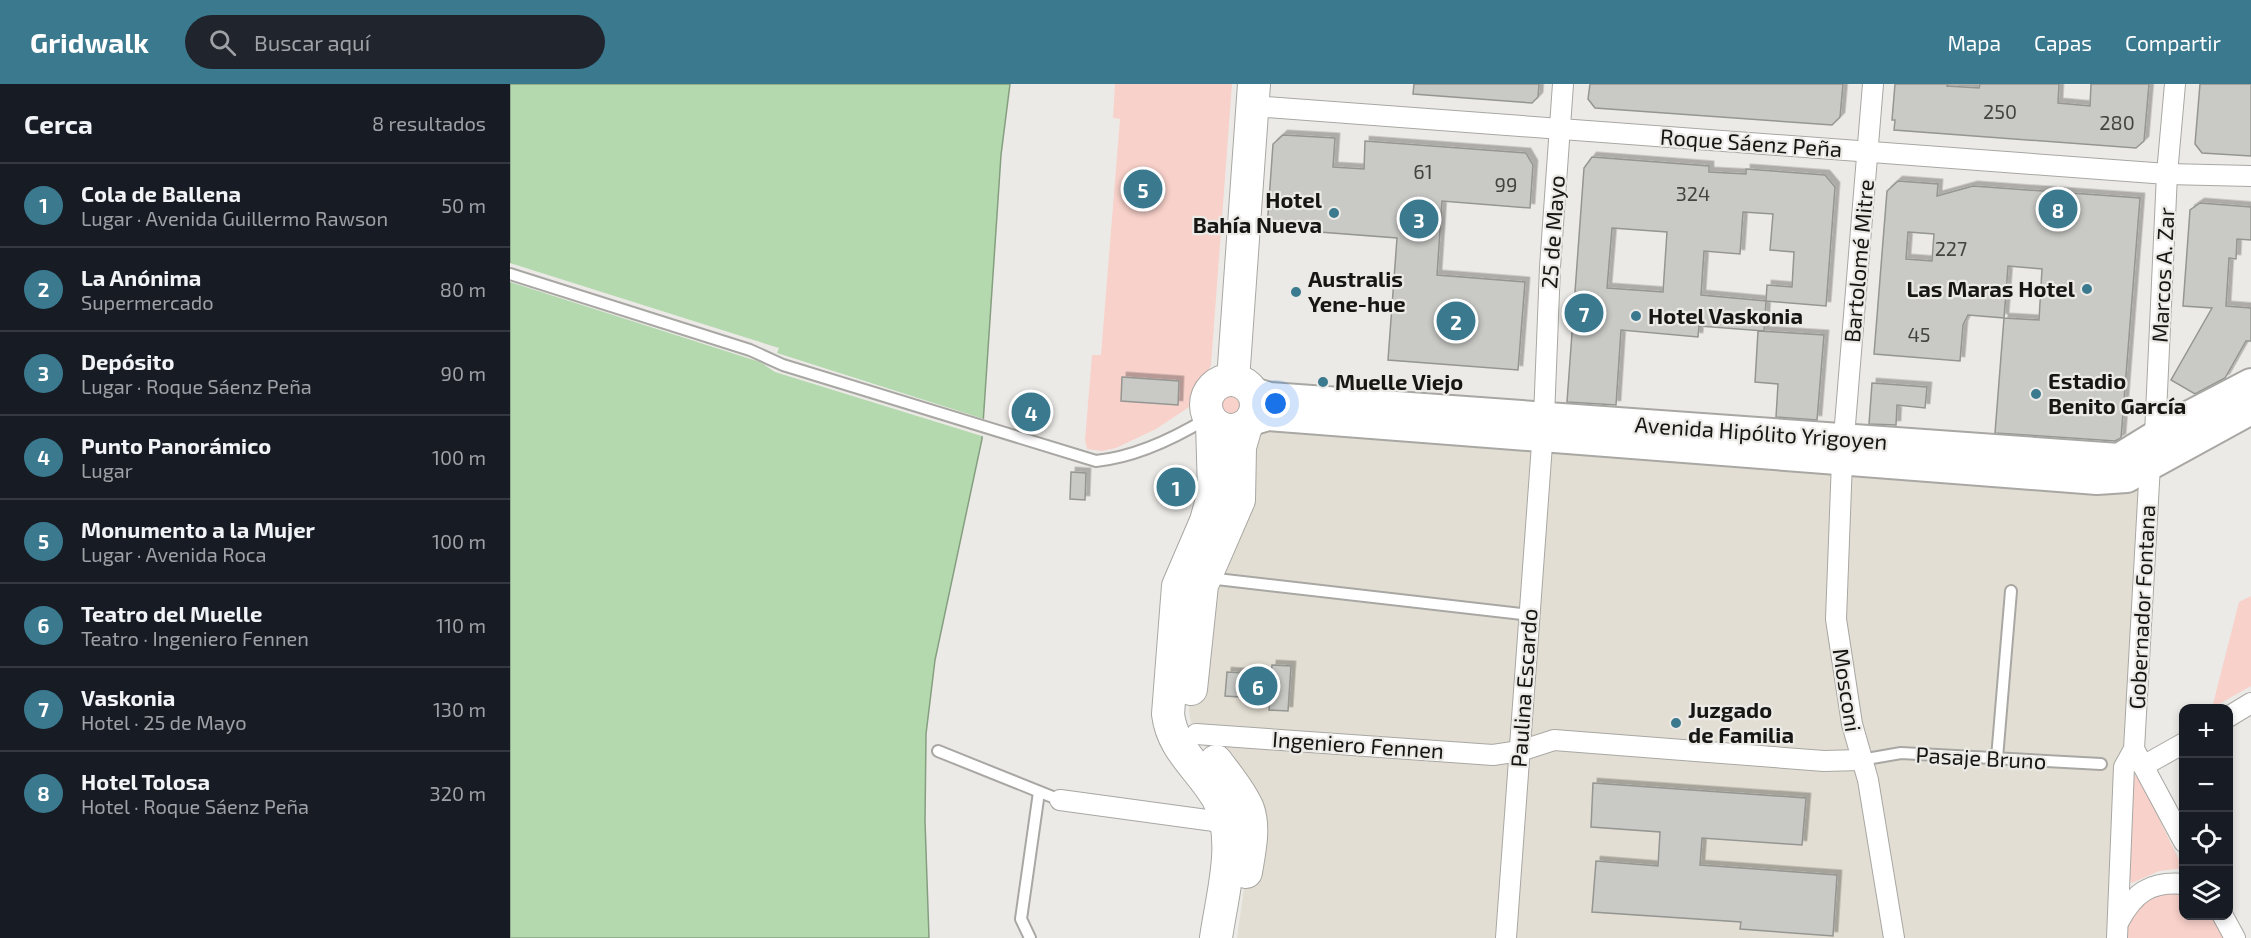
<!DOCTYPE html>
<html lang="es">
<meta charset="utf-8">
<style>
:root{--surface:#171b24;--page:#20242c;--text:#f1f3f6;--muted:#9ea1a6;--line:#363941;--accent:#3b798f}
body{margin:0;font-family:"Exo 2",sans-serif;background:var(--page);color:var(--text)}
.controls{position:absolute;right:18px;bottom:18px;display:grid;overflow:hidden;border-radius:12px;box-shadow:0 3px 9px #0003}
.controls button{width:54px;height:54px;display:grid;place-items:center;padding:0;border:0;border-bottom:2px solid var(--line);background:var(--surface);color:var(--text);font:30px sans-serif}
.you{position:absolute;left:766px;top:320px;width:21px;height:21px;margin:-15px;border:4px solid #fff;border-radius:50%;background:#1a73e8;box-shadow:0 0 0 9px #1a73e833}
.badge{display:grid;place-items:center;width:39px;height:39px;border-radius:50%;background:var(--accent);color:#fff;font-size:20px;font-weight:700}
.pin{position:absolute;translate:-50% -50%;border:3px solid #fff;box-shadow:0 2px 6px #0006}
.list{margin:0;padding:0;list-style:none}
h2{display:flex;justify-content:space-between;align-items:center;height:78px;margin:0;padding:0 24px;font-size:26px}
h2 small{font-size:20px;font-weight:400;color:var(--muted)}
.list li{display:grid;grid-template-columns:39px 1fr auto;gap:18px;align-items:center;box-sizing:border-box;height:84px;padding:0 24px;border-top:2px solid var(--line)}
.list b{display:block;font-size:22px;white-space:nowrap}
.list p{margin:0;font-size:20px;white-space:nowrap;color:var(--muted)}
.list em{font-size:20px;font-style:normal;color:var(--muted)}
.icon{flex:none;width:33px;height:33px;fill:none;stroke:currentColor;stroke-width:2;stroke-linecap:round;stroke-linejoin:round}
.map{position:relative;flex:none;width:1741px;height:854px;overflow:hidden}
header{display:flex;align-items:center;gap:36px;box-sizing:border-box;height:84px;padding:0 30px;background:var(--accent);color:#fff}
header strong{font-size:28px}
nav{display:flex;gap:33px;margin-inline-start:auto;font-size:21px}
.search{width:420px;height:54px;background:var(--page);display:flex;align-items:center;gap:15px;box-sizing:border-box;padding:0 21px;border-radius:33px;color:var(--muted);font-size:22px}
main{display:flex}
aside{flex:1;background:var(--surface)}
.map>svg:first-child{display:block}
.built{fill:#e3ded3}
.green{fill:#f8d1ca}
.water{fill:#b5d9ae;stroke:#859e80;stroke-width:1.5}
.pier{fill:#eceae6}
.building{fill:#c9cac6;stroke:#959692;stroke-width:1.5;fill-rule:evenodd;filter:url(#shadow)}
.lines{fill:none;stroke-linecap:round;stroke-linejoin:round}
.service-casing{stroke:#a8a7a3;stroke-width:14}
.minor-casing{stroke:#a8a7a3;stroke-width:22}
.secondary-casing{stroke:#a8a7a3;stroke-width:32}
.primary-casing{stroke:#a8a7a3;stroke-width:34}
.service{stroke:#fff;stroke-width:10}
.minor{stroke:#fff;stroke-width:20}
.secondary{stroke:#fff;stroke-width:28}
.primary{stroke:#fff;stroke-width:32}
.poi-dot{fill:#3b798f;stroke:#eceae6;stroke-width:2}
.labels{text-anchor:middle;stroke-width:4.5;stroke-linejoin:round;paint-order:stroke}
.number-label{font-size:20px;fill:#434340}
.street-label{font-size:22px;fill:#161614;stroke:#eceae6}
.poi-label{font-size:22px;font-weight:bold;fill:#161614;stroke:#eceae6;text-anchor:start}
</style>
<header>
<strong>Gridwalk</strong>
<div class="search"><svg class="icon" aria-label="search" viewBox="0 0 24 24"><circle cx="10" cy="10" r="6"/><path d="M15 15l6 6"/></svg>Buscar aquí</div>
<nav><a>Mapa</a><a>Capas</a><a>Compartir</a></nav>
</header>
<main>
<aside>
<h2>Cerca<small>8 resultados</small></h2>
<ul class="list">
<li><span class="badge">1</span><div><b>Cola de Ballena</b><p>Lugar · Avenida Guillermo Rawson</p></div><em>50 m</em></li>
<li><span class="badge">2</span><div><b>La Anónima</b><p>Supermercado</p></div><em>80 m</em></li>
<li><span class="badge">3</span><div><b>Depósito</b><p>Lugar · Roque Sáenz Peña</p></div><em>90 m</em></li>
<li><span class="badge">4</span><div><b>Punto Panorámico</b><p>Lugar</p></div><em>100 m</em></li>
<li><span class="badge">5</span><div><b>Monumento a la Mujer</b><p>Lugar · Avenida Roca</p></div><em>100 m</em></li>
<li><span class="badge">6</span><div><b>Teatro del Muelle</b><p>Teatro · Ingeniero Fennen</p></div><em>110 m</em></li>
<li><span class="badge">7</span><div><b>Vaskonia</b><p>Hotel · 25 de Mayo</p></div><em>130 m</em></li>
<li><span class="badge">8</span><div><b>Hotel Tolosa</b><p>Hotel · Roque Sáenz Peña</p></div><em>320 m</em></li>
</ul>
</aside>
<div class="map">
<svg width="1741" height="854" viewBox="0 0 1741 854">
<defs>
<filter id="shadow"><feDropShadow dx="4.5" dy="-4.5" stdDeviation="0" flood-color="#0004"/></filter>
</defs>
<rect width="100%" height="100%" fill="#eceae6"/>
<polygon class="built" points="736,342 1640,381 1607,854 727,854 738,776 733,715 686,650 681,639 679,627 692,501"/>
<g class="green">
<polygon points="605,0 722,0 701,281 682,321 646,345 606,364 592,367 577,365 575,356 582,271 591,271 610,35 603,34"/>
<circle cx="721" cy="321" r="14"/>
<polygon points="1741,512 1741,602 1702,624 1729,518"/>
<polygon points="1624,691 1629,694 1673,784 1649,787 1622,799 1618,794"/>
<polygon points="1673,806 1674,832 1703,832 1715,854 1617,854 1618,834 1644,809"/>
</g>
<polygon class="water" points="0,0 500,0 491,71 472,355 425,576 416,650 415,737 419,854 0,854"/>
<polygon class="pier" points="0,179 269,264 267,269 477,336 475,353 265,288 250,278 0,198"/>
<g class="building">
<polygon points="904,0 1029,0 1028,13 1022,19 903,10"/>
<polygon points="1080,0 1333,0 1330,33 1322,41 1085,24 1078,15"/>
<polygon points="1385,0 1438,0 1437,2 1469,4 1470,0 1549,0 1548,19 1580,22 1581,0 1639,0 1634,57 1626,64 1384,46 1385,36 1382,36"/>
<polygon points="1690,0 1741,0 1741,72 1692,69 1685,60"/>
<polygon points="773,51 825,54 823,83 854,85 855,57 1016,69 1023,81 1020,124 932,117 927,191 1015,198 1008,286 878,276 887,154 757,144 763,60"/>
<path d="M1082,73L1199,82V88L1236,90V85L1315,91L1325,103L1316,222L1256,217L1254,247L1189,242L1188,253L1111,246L1106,321L1057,318L1074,84ZM1233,128L1263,130L1260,166L1284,168L1282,203L1257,201L1256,217L1191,211L1194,167L1230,170ZM1102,144L1157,148L1153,208L1097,204Z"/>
<path d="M1388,97L1428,100L1427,112L1463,102L1630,114L1611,354L1605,357L1485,349L1494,234L1458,231L1453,241L1450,277L1364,270L1377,107ZM1398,148L1424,150L1422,177L1396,175ZM1498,182L1532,185L1529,236L1494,234Z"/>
<polygon points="1690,119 1741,123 1741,156 1727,155 1726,175 1719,174 1716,222 1741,224 1741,257 1736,257 1715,294 1685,310 1661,296 1702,224 1673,222 1680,126"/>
<polygon points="1248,247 1314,251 1307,336 1266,333 1268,300 1245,298"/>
<polygon points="612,293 669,297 668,321 611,317"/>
<polygon points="1362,299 1417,303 1415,324 1387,321 1386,341 1359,340"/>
<polygon points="561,388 576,389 575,416 560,415"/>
<polygon points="762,581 781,582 778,627 759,626 760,615 715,612 717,588 761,591"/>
<polygon points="1083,699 1296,714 1292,761 1192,754 1190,781 1327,791 1323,852 1230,845 1231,838 1082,828 1086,777 1148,782 1150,748 1081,743"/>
</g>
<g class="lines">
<defs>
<g id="service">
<path d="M0,190L240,266L273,281L586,377C625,373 663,355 696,335"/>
<polyline points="698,494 1020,531"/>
<polyline points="428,667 550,716"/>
<polyline points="1487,674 1501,507"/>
<polyline points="1351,676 1391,669 1591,680"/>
<polyline points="520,854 511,835 529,708"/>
</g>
<g id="minor">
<polyline points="1363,0 1332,377 1326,535 1342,640 1358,696 1384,854"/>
<polyline points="742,22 1657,90 1741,92"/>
<polyline points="1718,633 1741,619"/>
<polyline points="686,650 983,671 1010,667 1044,656 1314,677 1351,676"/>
<polyline points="1624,665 1674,758"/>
<polyline points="1633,682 1674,659"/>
<polyline points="550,716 726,740"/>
<polyline points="1713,832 1725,854"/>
<path d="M1609,837C1624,809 1640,797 1674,800"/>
<polyline points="996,854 1034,333 1040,183 1053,0"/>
<polyline points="1607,854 1614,683 1624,665 1640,381 1645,351 1657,90 1665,0"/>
</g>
<g id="secondary">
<polyline points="743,308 760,313 1609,374 1674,334 1741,299"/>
<polyline points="741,337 758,332 1587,396 1617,394 1741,326"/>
</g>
<g id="primary">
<circle cx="721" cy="321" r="25"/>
<polyline points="723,296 744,0"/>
<path d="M702,338L704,408L696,437L668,502L658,630C662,665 690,684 707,713C730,754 712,810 706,854"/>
<polyline points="681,605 692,501 729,416 730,363 736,342"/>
<path d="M706,677C717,692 731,708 738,725C745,744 739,769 736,788"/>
</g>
</defs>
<use href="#service" class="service-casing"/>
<use href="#minor" class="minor-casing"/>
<use href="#secondary" class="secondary-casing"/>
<use href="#primary" class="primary-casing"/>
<use href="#service" class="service"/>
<use href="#minor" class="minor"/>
<use href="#secondary" class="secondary"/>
<use href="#primary" class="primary"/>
</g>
<g class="poi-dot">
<circle cx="824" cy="129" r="6"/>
<circle cx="1577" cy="205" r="6"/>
<circle cx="786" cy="208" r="6"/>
<circle cx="1126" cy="232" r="6"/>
<circle cx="813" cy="298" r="6"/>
<circle cx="1526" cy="310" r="6"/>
<circle cx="1166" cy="639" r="6"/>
</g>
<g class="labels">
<g class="number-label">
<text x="1490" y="35">250</text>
<text x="1607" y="46">280</text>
<text x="913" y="95">61</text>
<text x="996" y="108">99</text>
<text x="1183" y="117">324</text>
<text x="1441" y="172">227</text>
<text x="1409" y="258">45</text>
</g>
<g class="street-label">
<text transform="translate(1241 59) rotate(4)" y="8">Roque Sáenz Peña</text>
<text transform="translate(1043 148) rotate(-86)" y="8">25 de Mayo</text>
<text transform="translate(1349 177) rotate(-85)" y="8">Bartolomé Mitre</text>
<text transform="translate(1653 191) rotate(-87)" y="8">Marcos A. Zar</text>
<text transform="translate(1251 349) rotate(4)" y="8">Avenida Hipólito Yrigoyen</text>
<text transform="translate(1632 523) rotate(-87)" y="8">Gobernador Fontana</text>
<text transform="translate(1014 604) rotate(-86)" y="8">Paulina Escardo</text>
<text transform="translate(1337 606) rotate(81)" y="8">Mosconi</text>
<text transform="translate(848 661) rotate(4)" y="8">Ingeniero Fennen</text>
<text transform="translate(1471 674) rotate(3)" y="8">Pasaje Bruno</text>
</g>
<g class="poi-label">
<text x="812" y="124" text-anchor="end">Hotel<tspan x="812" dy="25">Bahía Nueva</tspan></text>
<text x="798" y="203">Australis<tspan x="798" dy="25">Yene-hue</tspan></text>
<text x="1565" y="213" text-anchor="end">Las Maras Hotel</text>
<text x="1138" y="240">Hotel Vaskonia</text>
<text x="1538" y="305">Estadio<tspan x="1538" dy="25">Benito García</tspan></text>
<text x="825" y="306">Muelle Viejo</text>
<text x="1178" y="634">Juzgado<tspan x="1178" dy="25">de Familia</tspan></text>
</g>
</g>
</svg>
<div class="controls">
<button>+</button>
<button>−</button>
<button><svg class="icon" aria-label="locate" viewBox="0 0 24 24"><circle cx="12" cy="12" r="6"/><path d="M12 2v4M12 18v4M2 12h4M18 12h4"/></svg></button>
<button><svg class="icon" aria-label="layers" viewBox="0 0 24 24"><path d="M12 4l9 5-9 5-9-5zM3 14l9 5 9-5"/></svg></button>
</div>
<div class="you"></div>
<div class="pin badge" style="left:666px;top:403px">1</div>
<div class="pin badge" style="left:946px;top:237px">2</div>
<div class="pin badge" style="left:909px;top:135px">3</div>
<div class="pin badge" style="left:521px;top:328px">4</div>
<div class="pin badge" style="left:633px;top:105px">5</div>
<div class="pin badge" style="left:748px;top:602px">6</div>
<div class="pin badge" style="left:1074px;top:229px">7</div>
<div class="pin badge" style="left:1548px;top:125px">8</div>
</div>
</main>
